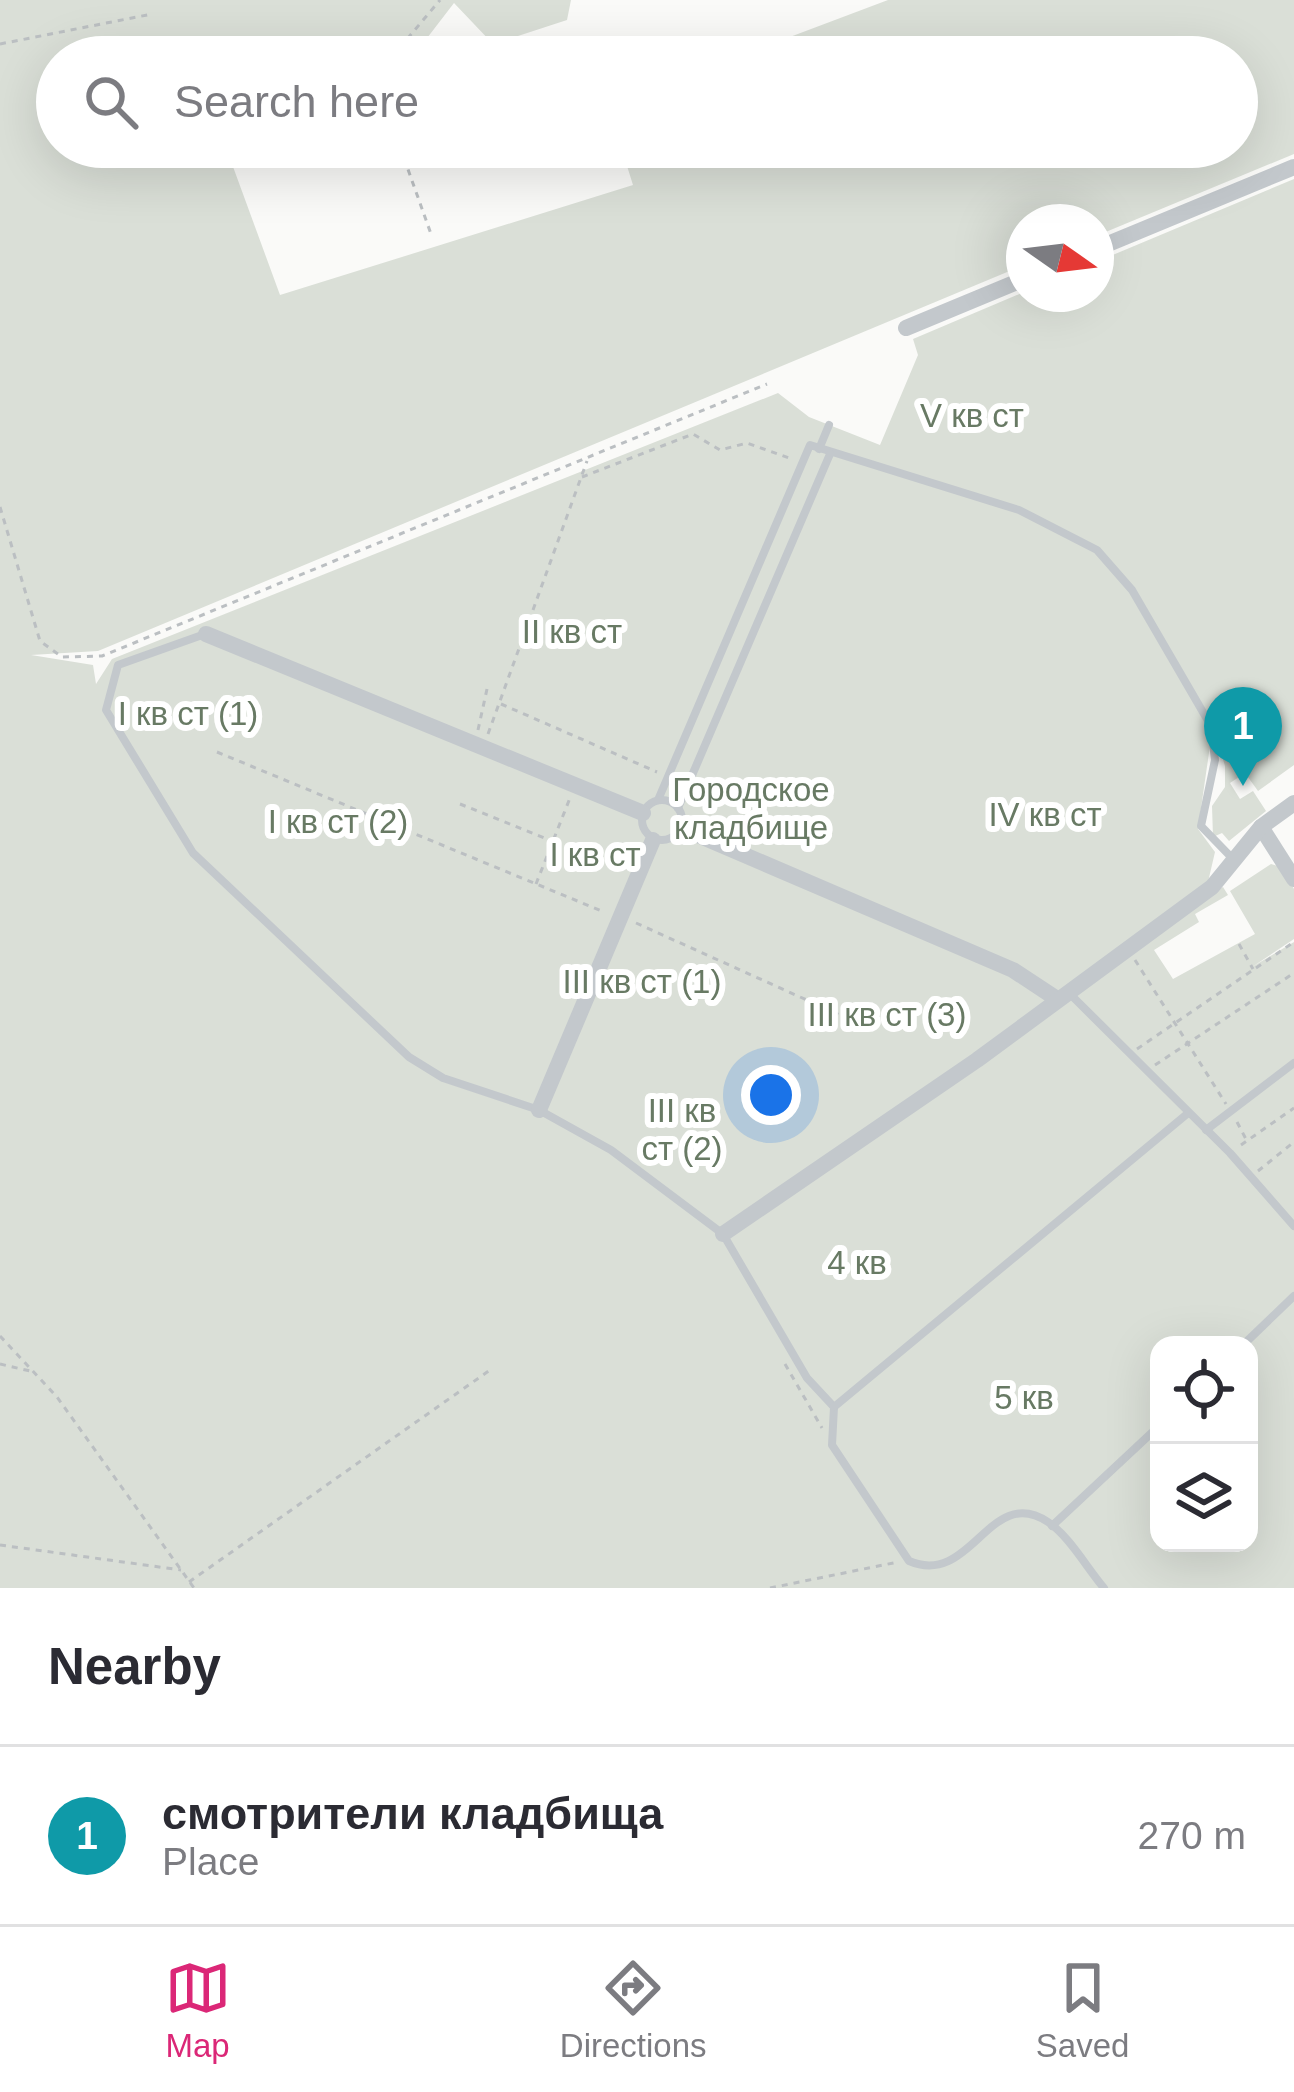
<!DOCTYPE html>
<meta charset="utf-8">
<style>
:root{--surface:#fff;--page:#f2f2f3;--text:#2b2b33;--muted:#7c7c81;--line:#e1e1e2;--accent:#db2777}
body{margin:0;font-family:Helvetica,sans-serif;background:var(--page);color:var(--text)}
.controls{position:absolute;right:36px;bottom:36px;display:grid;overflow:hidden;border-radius:24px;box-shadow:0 12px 48px #0002}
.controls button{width:108px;height:108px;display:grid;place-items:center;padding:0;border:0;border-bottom:3px solid var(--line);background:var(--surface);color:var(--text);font:60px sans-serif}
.compass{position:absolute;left:1006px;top:204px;width:108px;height:108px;border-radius:50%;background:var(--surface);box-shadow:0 12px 48px #0002;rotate:104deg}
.you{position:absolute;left:771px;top:1095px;width:42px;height:42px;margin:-30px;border:9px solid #fff;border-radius:50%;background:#1a73e8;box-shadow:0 0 0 18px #1a73e833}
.badge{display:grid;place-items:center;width:78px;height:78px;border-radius:50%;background:var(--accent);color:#fff;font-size:39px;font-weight:700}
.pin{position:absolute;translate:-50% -99px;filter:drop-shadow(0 3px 6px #0008)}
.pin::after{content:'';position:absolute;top:63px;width:42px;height:36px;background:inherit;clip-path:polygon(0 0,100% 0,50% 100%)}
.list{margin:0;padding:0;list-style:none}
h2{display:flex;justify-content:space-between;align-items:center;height:156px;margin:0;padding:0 48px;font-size:51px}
h2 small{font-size:39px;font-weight:400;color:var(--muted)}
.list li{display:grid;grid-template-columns:78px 1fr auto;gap:36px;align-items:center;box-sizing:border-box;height:180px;padding:0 48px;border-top:3px solid var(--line)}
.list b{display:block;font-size:45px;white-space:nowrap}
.list p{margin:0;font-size:39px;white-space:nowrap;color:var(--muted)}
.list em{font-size:39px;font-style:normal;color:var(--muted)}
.icon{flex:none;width:66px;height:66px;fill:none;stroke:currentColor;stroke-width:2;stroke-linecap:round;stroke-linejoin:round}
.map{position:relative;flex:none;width:1294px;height:1588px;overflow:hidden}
.search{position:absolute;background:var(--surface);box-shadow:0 12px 48px #0002;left:36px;right:36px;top:36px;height:132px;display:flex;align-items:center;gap:30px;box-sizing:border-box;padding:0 42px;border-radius:66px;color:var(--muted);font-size:45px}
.sheet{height:336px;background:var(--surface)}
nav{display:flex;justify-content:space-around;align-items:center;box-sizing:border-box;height:168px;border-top:3px solid var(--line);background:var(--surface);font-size:33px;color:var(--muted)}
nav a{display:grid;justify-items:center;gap:6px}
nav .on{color:var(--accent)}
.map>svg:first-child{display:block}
.green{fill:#dadfd7;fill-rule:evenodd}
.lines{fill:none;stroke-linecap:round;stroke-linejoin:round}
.path{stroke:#bbbfc2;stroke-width:3;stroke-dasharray:6 6;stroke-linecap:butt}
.lane{stroke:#c3c8cc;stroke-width:8}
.street{stroke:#c3c8cc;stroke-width:16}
.labels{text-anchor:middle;stroke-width:12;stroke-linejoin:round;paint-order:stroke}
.park-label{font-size:33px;fill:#687a64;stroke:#fff}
</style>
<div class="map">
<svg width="1294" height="1588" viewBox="0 0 1294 1588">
<rect width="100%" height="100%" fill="#fafaf8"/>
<path class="green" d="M0,0H571L567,20L493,44L454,3L424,42L403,57H57V147H233L228,153L280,295L633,185L621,147H1237V57H737L888,0H1294V154L1096,236V222H1024V265L98,651L31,655L93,665L96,684L112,659L778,393L809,417L880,445L918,355L913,339L1024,292L1096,294V262L1294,179V765L1258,791L1245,773L1230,783L1240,799L1253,791L1266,811L1229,841L1222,833L1213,837L1212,806L1225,787V766L1213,725L1198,829L1215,852L1208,882L1214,892L1223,887L1228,895L1195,914L1199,922L1154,950L1173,979L1255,934L1230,891L1271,864L1281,867L1294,889V939L1252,967L1294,942V1588H0ZM1159,1345H1249V1543H1159Z"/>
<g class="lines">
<g class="path">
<polyline points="0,44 152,14"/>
<polyline points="392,57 440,0"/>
<polyline points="400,147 431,234"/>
<polyline points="582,477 693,434 720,450 747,443 789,458"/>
<polyline points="0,507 40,641 62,657 102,656 767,384"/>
<polyline points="501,704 657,772"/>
<polyline points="478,730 487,689"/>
<polyline points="488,734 587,461"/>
<polyline points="217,752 604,912"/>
<polyline points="460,804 552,841"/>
<polyline points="536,884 570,798"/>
<polyline points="636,923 840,1015"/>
<polyline points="1239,944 1253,969"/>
<polyline points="1135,960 1226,1104"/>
<polyline points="1137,1049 1294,942"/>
<polyline points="1155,1065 1294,973"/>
<polyline points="1237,1122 1247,1141"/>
<polyline points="1241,1145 1294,1108"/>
<polyline points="1258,1171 1294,1142"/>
<polyline points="0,1336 57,1397 194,1588"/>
<polyline points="0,1364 30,1371"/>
<polyline points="785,1364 822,1428"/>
<polyline points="0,1545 181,1570"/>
<polyline points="189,1582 490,1370"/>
<polyline points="770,1588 898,1562"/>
</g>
<g class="lane">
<polyline points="819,449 829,425"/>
<path d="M205,634L118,665L106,710L193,853L409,1057L443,1078L539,1110L611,1150L723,1234L807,1378L834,1407L832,1445L909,1561C972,1588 989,1483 1048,1522C1069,1536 1087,1568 1104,1588"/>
<polyline points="658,800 810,445 1019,510 1097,550 1132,590 1211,726 1215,760 1201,826 1233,859"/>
<circle cx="662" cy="820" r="20"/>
<polyline points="678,808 830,454"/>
<polyline points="1070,994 1230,1153 1294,1226"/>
<polyline points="1206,1130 1294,1063"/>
<polyline points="1243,1345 1294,1296"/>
<polyline points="834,1407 1187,1114"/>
<polyline points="1052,1526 1159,1426"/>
</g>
<g class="street">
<polyline points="1096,249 1294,167"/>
<polyline points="906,328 1024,279"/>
<polyline points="206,634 643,813"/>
<polyline points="679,827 1013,970 1057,999"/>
<polyline points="1261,827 1294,879"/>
<polyline points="539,1110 653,840"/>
<polyline points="723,1234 977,1060 1212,887 1261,827 1294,803"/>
</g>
</g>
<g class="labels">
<g class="park-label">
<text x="972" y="427">V кв ст</text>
<text x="572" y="643">II кв ст</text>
<text x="188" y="725">I кв ст (1)</text>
<text x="751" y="801">Городское<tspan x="751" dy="38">кладбище</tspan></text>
<text x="1045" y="826">IV кв ст</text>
<text x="338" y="833">I кв ст (2)</text>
<text x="595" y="866">I кв ст</text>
<text x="642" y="993">III кв ст (1)</text>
<text x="887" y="1026">III кв ст (3)</text>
<text x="682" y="1122">III кв<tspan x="682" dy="38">ст (2)</tspan></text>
<text x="857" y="1274">4 кв</text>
<text x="1024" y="1409">5 кв</text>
</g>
</g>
</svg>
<div class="controls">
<button><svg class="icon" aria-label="locate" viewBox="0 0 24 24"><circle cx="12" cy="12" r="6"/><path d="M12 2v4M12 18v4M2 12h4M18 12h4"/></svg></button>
<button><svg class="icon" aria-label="layers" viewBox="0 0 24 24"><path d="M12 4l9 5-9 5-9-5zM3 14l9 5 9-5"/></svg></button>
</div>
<svg class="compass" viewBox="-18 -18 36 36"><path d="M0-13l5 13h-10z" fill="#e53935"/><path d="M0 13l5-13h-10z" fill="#7c7c81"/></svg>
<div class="you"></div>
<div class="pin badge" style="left:1243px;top:786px;background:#0f9aa8">1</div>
<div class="search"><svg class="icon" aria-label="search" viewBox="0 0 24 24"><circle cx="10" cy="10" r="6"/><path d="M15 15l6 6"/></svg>Search here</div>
</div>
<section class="sheet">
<h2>Nearby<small></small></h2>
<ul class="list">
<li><span class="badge" style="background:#0f9aa8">1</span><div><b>смотрители кладбища</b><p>Place</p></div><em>270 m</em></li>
</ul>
</section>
<nav>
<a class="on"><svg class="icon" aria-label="map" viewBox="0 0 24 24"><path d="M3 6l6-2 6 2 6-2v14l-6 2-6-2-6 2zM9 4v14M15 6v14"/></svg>Map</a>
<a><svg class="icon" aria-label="directions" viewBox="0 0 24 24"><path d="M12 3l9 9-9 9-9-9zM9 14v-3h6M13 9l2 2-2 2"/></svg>Directions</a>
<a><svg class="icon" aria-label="saved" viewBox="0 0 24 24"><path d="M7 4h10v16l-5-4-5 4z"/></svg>Saved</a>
</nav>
